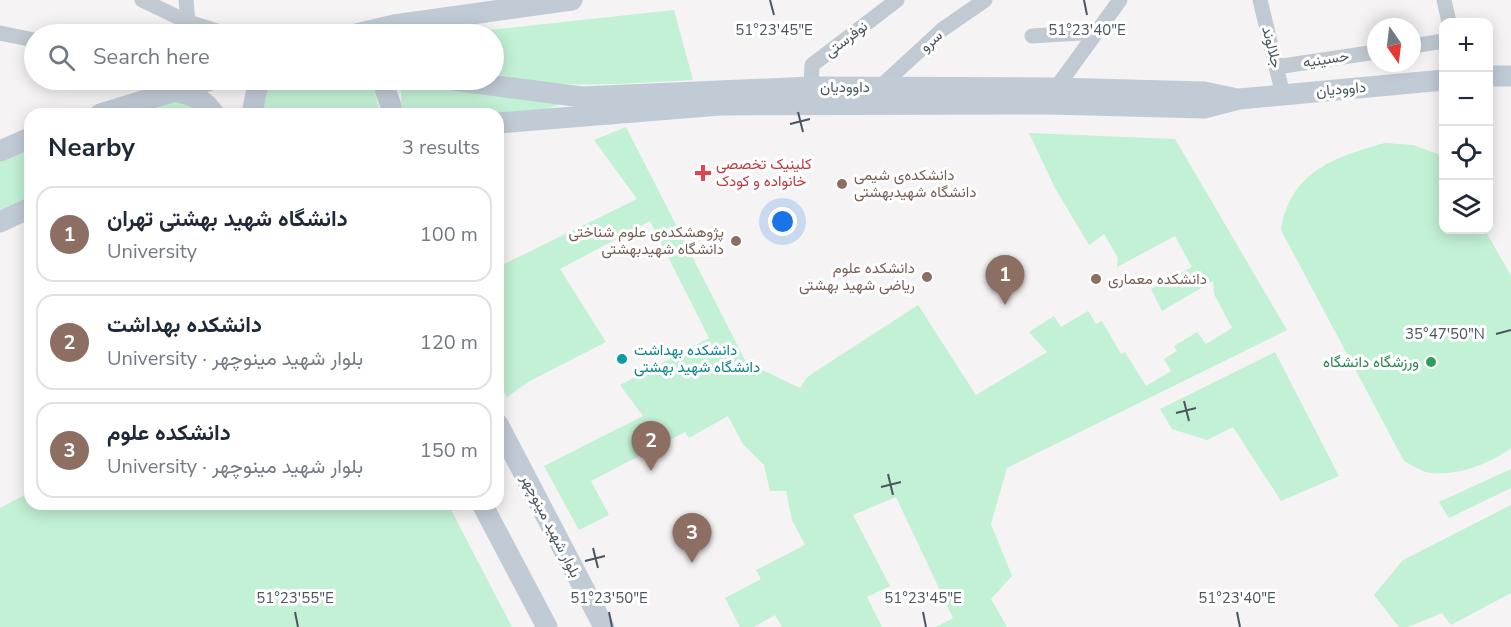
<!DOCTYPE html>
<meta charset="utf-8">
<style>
:root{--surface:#fff;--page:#f2f2f3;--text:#1f2937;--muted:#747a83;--line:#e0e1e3;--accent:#b45309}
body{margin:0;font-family:"Nunito Sans",Vazirmatn,sans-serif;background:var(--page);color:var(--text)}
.controls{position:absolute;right:18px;top:18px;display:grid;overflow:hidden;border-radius:12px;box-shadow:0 3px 15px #0003}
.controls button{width:54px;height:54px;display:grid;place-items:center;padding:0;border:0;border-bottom:2px solid var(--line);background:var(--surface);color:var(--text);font:30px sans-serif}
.compass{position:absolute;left:1367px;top:18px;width:54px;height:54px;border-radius:50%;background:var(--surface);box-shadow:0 3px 15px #0003;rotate:166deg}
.you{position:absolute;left:783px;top:222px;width:21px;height:21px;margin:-15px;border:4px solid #fff;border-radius:50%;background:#1a73e8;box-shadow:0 0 0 9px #1a73e833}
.badge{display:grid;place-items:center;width:39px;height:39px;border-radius:50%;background:var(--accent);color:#fff;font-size:20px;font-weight:700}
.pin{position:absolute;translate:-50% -50px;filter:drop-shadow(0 2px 3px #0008)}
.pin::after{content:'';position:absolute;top:32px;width:21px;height:18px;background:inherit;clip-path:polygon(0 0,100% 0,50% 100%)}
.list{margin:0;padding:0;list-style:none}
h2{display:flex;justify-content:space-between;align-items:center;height:78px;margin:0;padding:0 24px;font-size:26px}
h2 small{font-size:20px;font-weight:400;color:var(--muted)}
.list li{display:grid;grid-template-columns:39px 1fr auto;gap:18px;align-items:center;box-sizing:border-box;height:96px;margin:0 12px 12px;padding:0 12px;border:2px solid var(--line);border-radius:18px}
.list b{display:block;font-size:22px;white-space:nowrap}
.list p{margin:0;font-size:20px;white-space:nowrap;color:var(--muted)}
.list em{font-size:20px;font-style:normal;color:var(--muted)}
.icon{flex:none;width:33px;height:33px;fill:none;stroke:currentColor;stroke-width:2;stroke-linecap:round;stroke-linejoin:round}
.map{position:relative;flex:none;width:1511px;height:627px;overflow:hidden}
.search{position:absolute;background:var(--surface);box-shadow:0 3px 15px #0003;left:24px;top:24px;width:480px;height:66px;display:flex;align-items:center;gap:15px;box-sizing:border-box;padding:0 21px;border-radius:33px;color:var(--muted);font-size:22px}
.panel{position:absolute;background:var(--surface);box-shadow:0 3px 15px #0003;left:24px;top:108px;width:480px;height:402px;border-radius:18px}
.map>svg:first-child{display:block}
.green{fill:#c3f1d5}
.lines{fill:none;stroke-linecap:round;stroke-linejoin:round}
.street{stroke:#c1cad2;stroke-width:15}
.secondary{stroke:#c1cbd6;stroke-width:21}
.ticks{fill:none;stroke:#4a5661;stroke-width:2}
.health-dot{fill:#e0444e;stroke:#fff;stroke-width:2}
.education-dot{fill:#8d6e63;stroke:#fff;stroke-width:2}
.culture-dot{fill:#0f9aa8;stroke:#fff;stroke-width:2}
.leisure-dot{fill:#2e9e5b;stroke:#fff;stroke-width:2}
.labels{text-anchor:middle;stroke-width:6;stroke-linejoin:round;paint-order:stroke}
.street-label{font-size:15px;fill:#4a5661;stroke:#fff}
.health-label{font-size:15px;fill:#be3a42;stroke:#fff;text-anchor:start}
.education-label{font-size:15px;fill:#785e54;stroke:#fff;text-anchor:start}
.culture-label{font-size:15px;fill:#0d838f;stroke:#fff;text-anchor:start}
.leisure-label{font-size:15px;fill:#27864d;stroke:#fff;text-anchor:end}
.ticks-label{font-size:15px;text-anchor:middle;fill:#4a5661;stroke:#fff;stroke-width:6;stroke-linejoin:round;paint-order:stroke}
</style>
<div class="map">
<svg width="1511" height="627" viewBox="0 0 1511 627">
<rect width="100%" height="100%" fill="#f5f3f3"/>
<g class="green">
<path d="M674,10L693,80C629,83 555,91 494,73V34H452Z"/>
<polygon points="274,80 367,80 375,92 380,114 262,114 267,91"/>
<polygon points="392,80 424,80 470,91 536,98 559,105 529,114 402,114 401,92"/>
<polygon points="173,99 186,103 204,114 125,114"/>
<polygon points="626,127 746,362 800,388 807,377 918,305 976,395 1047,352 1029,332 1054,316 1061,327 1088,311 1096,324 1102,321 1121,354 1125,352 1146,386 1171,371 1164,359 1177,351 1174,346 1197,332 1206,344 1232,328 1214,294 1213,281 1162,311 1151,289 1192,267 1175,236 1117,267 1118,258 1104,234 1089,245 1055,188 1029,133 1175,139 1287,330 1007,468 991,524 1012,576 991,599 1007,627 936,627 953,618 896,497 853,515 890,586 867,597 882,627 782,627 775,615 754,627 740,627 725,598 761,579 756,570 805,545 792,520 786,491 770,491 764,465 743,444 728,416 689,438 685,432 591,481 609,515 579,530 544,466 643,416 620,385 709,338 650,221 560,269 606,342 530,381 507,397 498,380 498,267 637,199 594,140"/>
<path d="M1385,143L1413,145L1443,156L1444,230H1485L1511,276V448C1490,464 1457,476 1430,473C1422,472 1412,465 1404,461L1281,230C1290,172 1334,157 1385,143Z"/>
<polygon points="30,147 30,203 0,217 0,162"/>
<polygon points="1275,352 1339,476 1281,501 1233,427 1207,440 1172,429 1160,409"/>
<polygon points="1511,469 1511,488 1449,518 1439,502"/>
<polygon points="30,492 30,504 448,504 512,627 0,627 0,508"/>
<polygon points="1511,505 1511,593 1451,625 1442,613 1408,627 1399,627 1374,595 1403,560"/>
</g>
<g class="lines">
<g class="street">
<polyline points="142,0 188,22 226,34"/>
<polyline points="186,0 188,22"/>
<polyline points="1260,0 1283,95"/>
<polyline points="1444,0 1449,22"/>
<polyline points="0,33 34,40"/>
<polyline points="1032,36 1096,32"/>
<polyline points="1412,46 1444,41"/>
<polyline points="1276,67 1376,52"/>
<polyline points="811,87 812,65 897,0"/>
<polyline points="880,87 943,29 985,0"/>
<polyline points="1056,88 1120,0"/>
</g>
<g class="secondary">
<polyline points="356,34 394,25 572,0"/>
<polyline points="1488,76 1511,76"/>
<polyline points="382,80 391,106 391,114"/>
<polyline points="452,80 582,97 811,87 1056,88 1204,92 1233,98"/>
<path d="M175,91C191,95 205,99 214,114"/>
<polyline points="100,114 211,80"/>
<polyline points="252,114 257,88 262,80"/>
<polyline points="498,123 720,105 1049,104 1204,108 1239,99 1444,80"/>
<polyline points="0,151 30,138"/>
<polyline points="0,222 30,208"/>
<polyline points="498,424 604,627"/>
<polyline points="482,504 547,627"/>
</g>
</g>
<path class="ticks" d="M770,0L774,15M1084,0L1087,15M798,112L803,132M790,124L810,119M1496,334L1511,330M1184,401L1189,421M1176,413L1196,408M888,474L893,495M881,487L901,482M593,548L598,568M585,561L605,556M295,612L298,627M609,612L612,627M923,612L926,627M1237,612L1240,627"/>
<path class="health-dot" d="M700 164h6v6h6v6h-6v6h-6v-6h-6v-6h6z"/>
<g class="education-dot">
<circle cx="842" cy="184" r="6"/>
<circle cx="736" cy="241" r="6"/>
<circle cx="927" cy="277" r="6"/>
<circle cx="1096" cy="279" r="6"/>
</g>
<circle class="culture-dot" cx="622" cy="359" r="6"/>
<circle class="leisure-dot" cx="1431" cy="362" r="6"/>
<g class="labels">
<g class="street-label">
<text transform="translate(846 39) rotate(-37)" y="5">نوفرستی</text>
<text transform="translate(931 41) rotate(-42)" y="5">سرو</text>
<text transform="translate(1272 47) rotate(76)" y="5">جلالوند</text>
<text transform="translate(1326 59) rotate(-9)" y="5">حسینیه</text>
<text x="845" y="92">داوودیان</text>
<text transform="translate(1341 89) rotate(-5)" y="5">داوودیان</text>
<text transform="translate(551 526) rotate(63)" y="5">بلوار شهید مینوچهر</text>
</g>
<g class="health-label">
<text x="716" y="169">کلینیک تخصصی<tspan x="716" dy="17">خانواده و کودک</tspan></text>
</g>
<g class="education-label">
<text x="854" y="180">دانشکده‌ی شیمی<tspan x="854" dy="17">دانشگاه شهیدبهشتی</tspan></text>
<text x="724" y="237" text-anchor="end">پژوهشکده‌ی علوم شناختی<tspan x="724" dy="17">دانشگاه شهیدبهشتی</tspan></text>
<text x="915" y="273" text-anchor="end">دانشکده علوم<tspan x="915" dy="17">ریاضی شهید بهشتی</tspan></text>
<text x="1108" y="284">دانشکده معماری</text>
</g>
<g class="culture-label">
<text x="634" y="355">دانشکده بهداشت<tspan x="634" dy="17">دانشگاه شهید بهشتی</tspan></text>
</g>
<g class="leisure-label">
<text x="1419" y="367">ورزشگاه دانشگاه</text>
</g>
</g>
<g class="ticks-label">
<text x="774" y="35">51°23'45"E</text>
<text x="1087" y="35">51°23'40"E</text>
<text x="1445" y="339">35°47'50"N</text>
<text x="295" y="603">51°23'55"E</text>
<text x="609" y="603">51°23'50"E</text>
<text x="923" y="603">51°23'45"E</text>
<text x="1237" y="603">51°23'40"E</text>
</g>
</svg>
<div class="controls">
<button>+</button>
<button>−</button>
<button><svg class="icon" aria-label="locate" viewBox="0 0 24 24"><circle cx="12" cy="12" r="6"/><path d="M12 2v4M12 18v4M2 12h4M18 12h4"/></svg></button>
<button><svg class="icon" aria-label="layers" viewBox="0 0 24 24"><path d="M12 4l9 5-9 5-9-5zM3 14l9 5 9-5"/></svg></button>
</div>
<svg class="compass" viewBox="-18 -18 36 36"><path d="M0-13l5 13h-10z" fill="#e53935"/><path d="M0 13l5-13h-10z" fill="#747a83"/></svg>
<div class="you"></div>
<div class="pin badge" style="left:1005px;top:305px;background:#8d6e63">1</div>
<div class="pin badge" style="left:651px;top:471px;background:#8d6e63">2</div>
<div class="pin badge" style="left:692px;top:563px;background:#8d6e63">3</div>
<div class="search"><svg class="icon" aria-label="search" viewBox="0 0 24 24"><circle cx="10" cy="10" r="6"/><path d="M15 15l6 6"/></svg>Search here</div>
<section class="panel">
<h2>Nearby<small>3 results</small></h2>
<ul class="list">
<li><span class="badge" style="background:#8d6e63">1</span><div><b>دانشگاه شهید بهشتی تهران</b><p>University</p></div><em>100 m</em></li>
<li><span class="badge" style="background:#8d6e63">2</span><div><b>دانشکده بهداشت</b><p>University · بلوار شهید مینوچهر</p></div><em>120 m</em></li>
<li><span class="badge" style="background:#8d6e63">3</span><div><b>دانشکده علوم</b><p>University · بلوار شهید مینوچهر</p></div><em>150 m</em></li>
</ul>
</section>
</div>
